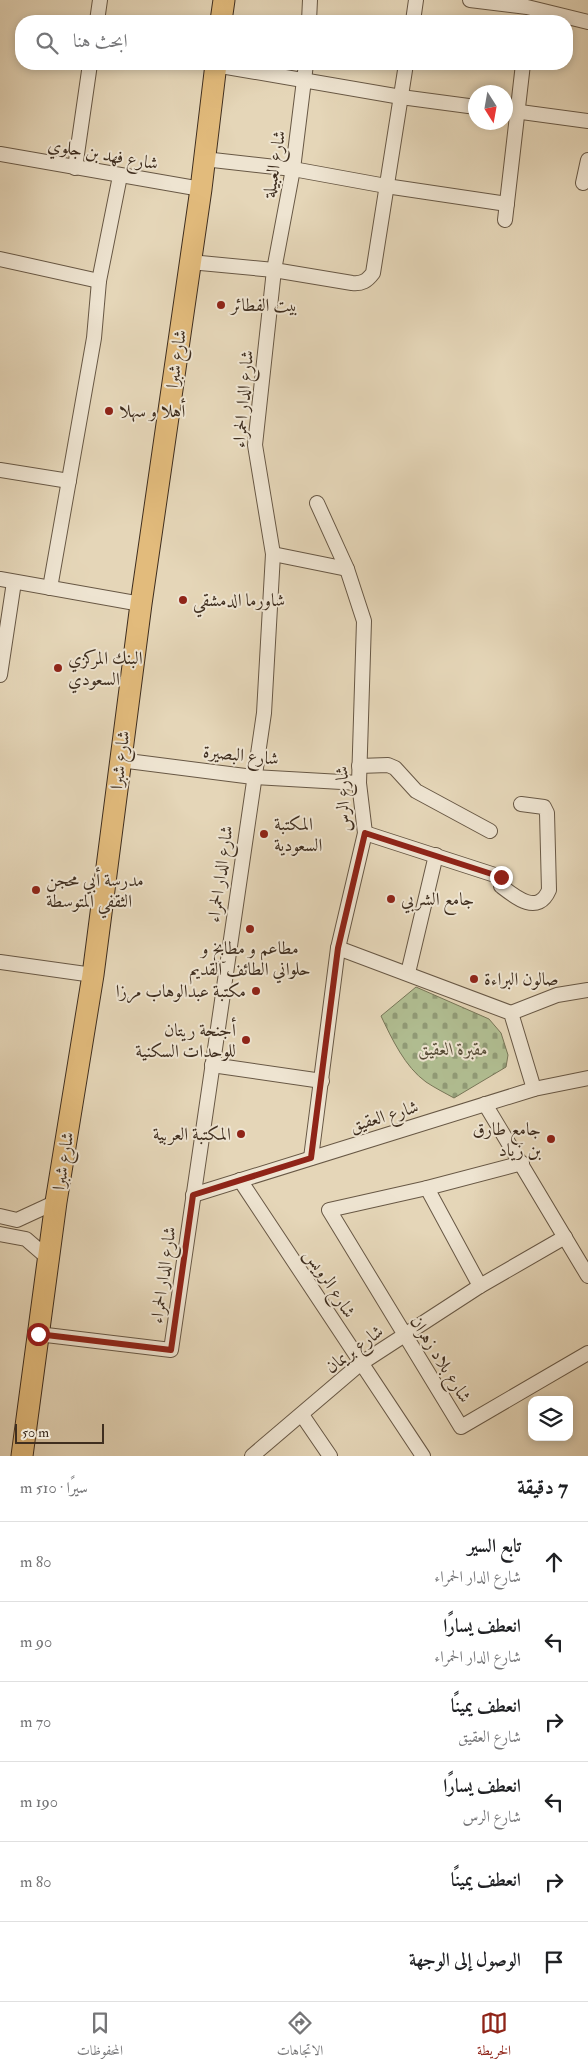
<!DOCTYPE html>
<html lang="ar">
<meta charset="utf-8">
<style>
:root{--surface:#fff;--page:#f2f2f2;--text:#202124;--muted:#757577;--line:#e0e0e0;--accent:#8f2418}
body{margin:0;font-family:"IM FELL Double Pica",Amiri,serif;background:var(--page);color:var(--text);direction:rtl}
.controls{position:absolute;right:15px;bottom:15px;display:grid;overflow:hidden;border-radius:10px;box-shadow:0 2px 8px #0003}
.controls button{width:45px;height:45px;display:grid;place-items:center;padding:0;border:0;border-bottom:1px solid var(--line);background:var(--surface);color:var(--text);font:25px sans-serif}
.compass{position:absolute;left:468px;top:85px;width:45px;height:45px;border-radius:50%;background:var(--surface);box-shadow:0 2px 8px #0003;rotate:169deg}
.scale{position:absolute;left:15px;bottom:12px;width:89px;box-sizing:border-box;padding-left:5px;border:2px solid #3f2e1f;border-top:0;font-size:14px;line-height:18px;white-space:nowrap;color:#3f2e1f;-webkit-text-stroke:4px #eee4d1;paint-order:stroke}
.stop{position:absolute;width:15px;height:15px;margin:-11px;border:4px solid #8f2418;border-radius:50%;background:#fff}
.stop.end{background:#8f2418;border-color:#fff;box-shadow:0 1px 5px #0008}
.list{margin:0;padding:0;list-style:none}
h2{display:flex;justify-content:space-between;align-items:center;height:65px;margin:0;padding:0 20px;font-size:21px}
h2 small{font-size:16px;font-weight:400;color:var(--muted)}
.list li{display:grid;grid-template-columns:32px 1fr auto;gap:15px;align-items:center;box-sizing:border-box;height:80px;padding:0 20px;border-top:1px solid var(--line)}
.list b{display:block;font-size:19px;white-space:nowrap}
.list p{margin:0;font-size:16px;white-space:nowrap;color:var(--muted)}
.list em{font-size:16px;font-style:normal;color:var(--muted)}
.icon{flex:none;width:28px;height:28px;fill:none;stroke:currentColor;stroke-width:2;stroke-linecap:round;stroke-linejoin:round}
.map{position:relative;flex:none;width:588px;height:1456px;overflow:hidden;direction:ltr}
.search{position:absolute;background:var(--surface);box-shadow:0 2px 8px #0003;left:15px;right:15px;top:15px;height:55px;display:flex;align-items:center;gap:12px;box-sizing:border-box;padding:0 18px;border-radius:20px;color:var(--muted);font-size:19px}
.sheet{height:545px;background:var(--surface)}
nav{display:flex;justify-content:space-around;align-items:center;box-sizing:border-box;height:70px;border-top:1px solid var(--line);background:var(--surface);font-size:14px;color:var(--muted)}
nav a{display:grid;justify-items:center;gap:2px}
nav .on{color:var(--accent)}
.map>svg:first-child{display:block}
.cemetery{fill:url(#cemetery-stones);stroke:#787658}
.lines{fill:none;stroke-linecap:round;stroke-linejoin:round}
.minor-casing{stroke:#685845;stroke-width:16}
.primary-casing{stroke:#3f2e1f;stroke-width:23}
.minor{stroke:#eee4d1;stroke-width:14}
.primary{stroke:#e2bb7c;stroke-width:21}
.route{stroke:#8f2418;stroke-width:6}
.poi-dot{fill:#8f2418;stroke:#eee4d1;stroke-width:2}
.labels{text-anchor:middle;stroke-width:4;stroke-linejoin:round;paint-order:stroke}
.street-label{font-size:18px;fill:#3f2e1f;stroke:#eee4d1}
.poi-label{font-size:18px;fill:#3f2e1f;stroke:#eee4d1;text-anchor:start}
.park-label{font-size:18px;font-style:italic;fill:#564b36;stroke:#eee4d1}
</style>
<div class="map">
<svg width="588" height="1456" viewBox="0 0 588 1456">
<defs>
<pattern id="cemetery-stones" width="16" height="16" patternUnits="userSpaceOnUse" patternTransform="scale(1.25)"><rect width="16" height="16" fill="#b1be92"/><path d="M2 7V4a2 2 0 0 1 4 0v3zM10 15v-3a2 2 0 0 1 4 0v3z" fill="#919b77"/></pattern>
</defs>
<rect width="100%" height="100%" fill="#e5d6b8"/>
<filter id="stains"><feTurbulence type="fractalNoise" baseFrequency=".004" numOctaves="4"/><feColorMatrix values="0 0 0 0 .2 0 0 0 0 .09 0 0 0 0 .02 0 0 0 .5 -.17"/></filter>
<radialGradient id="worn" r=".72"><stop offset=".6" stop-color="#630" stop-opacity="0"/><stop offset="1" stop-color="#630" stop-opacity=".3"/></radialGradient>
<path class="cemetery" d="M416,987L489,1019L501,1033L508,1055L506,1067L454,1098C445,1093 435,1088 426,1082C405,1067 392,1039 381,1016Z"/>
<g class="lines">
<defs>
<g id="minor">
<polyline points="470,0 527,7 588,22"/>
<polyline points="97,21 100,0"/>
<polyline points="309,21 310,0"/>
<polyline points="413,21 416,0"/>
<polyline points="215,65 401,97 476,107"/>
<polyline points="506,110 588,121"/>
<polyline points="0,154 201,189"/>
<polyline points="204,159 293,169 386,186 507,204"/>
<polyline points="75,168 90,64"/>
<polyline points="583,183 588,160"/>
<polyline points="505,220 523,64"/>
<polyline points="0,259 99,281"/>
<path d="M190,262L274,270L352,283C362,284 367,281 373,273L406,64"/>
<polyline points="0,470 69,481"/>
<polyline points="273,554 347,569"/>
<polyline points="0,579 141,604"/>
<polyline points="50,588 94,338 99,281 120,176"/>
<polyline points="0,675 14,582"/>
<polyline points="120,760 253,777 359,783"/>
<polyline points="359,766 388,765 395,768 416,791 490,831"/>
<path d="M365,833L501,877V886C515,897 538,916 549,890L547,813L544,807L521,804"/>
<polyline points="338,948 511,1013 534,1089"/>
<polyline points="0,962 93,975"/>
<polyline points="408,973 436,855"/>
<polyline points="511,1013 557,995 588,990"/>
<polyline points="212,1065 322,1081"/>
<polyline points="485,1104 588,1276"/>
<polyline points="311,1158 338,948 365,833 359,783 364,621 347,569 317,503"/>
<polyline points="522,1163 427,1188 329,1210 461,1427 588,1353"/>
<polyline points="240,1180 423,1456"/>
<polyline points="427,1188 480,1286"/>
<polyline points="193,1195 534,1089 588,1078"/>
<polyline points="0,1216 17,1220 56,1202"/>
<polyline points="0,1234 26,1239 48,1258"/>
<polyline points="38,1334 171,1350 264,713 273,554 255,445 274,270 293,169 306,64"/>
<polyline points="302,1415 330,1456"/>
<polyline points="252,1456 360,1364 480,1286 565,1237"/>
</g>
<g id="primary">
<polyline points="221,21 224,0"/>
<polyline points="22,1456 56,1202 93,975 141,604 201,189 216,64"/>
</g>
</defs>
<use href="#minor" class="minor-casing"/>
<use href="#primary" class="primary-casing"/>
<use href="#minor" class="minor"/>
<use href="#primary" class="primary"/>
</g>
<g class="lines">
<polyline class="route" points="38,1334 171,1350 193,1195 311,1158 338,948 365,833 501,877"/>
</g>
<g class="poi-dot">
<circle cx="221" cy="305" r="5"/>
<circle cx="109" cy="411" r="5"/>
<circle cx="183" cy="600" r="5"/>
<circle cx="58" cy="668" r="5"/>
<circle cx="264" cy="834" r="5"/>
<circle cx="36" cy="890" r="5"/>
<circle cx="391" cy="899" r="5"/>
<circle cx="250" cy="929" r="5"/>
<circle cx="474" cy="979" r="5"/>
<circle cx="256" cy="991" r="5"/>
<circle cx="246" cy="1040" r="5"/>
<circle cx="241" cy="1134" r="5"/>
<circle cx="551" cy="1139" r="5"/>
</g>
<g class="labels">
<g class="street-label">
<text transform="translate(103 154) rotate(10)" y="6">شارع فهد بن جلوي</text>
<text transform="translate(274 164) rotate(-81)" y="6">شارع العبيلة</text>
<text transform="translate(176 359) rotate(-82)" y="6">شارع شبرا</text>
<text transform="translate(243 399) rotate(-85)" y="6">شارع الدار الحمراء</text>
<text transform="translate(241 755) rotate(6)" y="6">شارع البصيرة</text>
<text transform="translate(120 760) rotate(-83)" y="6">شارع شبرا</text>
<text transform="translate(343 799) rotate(-93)" y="6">شارع الرس</text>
<text transform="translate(220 874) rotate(-82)" y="6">شارع الدار الحمراء</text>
<text transform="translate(384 1116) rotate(-17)" y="6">شارع العقيق</text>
<text transform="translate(63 1161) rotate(-81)" y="6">شارع شبرا</text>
<text transform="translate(163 1275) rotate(-82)" y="6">شارع الدار الحمراء</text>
<text transform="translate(330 1283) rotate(57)" y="6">شارع الرويس</text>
<text transform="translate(354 1349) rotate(-37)" y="6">شارع بريمان</text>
<text transform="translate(441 1359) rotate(58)" y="6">شارع بلاد زهران</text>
</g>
<g class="poi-label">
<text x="231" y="311">بيت الفطائر</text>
<text x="119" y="417">أهلا و سهلا</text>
<text x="193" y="606">شاورما الدمشقي</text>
<text x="68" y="664">البنك المركزي<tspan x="68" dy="21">السعودي</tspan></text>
<text x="274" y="830">المكتبة<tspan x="274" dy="21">السعودية</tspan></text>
<text x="46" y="886">مدرسة أبي محجن<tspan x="46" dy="21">الثقفي المتوسطة</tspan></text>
<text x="401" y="905">جامع الشربي</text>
<text x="250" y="954" text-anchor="middle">مطاعم و مطابخ و<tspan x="250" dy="21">حلواني الطائف القديم</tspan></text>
<text x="484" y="985">صالون البراءة</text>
<text x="246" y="997" text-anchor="end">مكتبة عبدالوهاب مرزا</text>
<text x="236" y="1036" text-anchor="end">أجنحة ريتان<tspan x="236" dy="21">للوحدات السكنية</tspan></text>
<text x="541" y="1135" text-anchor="end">جامع طارق<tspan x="541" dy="21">بن زياد</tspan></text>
<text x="231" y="1140" text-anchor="end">المكتبة العربية</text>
</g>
<g class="park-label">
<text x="453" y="1055">مقبرة العقيق</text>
</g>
</g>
<rect width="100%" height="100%" filter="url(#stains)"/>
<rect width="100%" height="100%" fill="url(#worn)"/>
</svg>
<div class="controls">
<button><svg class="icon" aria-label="layers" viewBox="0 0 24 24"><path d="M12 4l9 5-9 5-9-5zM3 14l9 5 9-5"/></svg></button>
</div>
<svg class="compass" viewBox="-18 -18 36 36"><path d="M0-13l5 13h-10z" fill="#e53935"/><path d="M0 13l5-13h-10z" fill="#757577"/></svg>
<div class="scale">50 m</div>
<div class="stop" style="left:38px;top:1334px"></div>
<div class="stop end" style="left:501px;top:877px"></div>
<div class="search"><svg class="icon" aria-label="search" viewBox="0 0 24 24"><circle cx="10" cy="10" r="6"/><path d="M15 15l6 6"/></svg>ابحث هنا</div>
</div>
<section class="sheet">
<h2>7 دقيقة<small>سيرًا · 510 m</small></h2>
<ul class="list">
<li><svg class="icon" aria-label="ahead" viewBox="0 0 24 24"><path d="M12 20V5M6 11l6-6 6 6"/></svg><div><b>تابع السير</b><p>شارع الدار الحمراء</p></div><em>80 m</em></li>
<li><svg class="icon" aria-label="left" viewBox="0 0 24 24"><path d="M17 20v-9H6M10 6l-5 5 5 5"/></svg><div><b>انعطف يسارًا</b><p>شارع الدار الحمراء</p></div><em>90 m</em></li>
<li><svg class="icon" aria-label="right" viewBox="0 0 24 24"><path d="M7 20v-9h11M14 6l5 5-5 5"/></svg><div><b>انعطف يمينًا</b><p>شارع العقيق</p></div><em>70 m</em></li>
<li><svg class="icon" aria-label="left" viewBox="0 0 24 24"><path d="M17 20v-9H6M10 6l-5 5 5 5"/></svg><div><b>انعطف يسارًا</b><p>شارع الرس</p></div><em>190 m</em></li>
<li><svg class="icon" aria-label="right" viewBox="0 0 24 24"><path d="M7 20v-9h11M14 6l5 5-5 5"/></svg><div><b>انعطف يمينًا</b></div><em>80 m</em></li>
<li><svg class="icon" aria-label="arrive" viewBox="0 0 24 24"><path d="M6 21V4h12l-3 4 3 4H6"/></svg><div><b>الوصول إلى الوجهة</b></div></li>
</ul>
</section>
<nav>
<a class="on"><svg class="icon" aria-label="map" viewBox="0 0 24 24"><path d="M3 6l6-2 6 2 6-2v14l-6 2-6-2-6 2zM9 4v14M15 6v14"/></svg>الخريطة</a>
<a><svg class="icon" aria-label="directions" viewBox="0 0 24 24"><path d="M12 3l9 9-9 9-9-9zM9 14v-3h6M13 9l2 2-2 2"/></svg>الاتجاهات</a>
<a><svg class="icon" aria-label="saved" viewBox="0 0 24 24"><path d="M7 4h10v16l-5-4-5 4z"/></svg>المحفوظات</a>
</nav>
